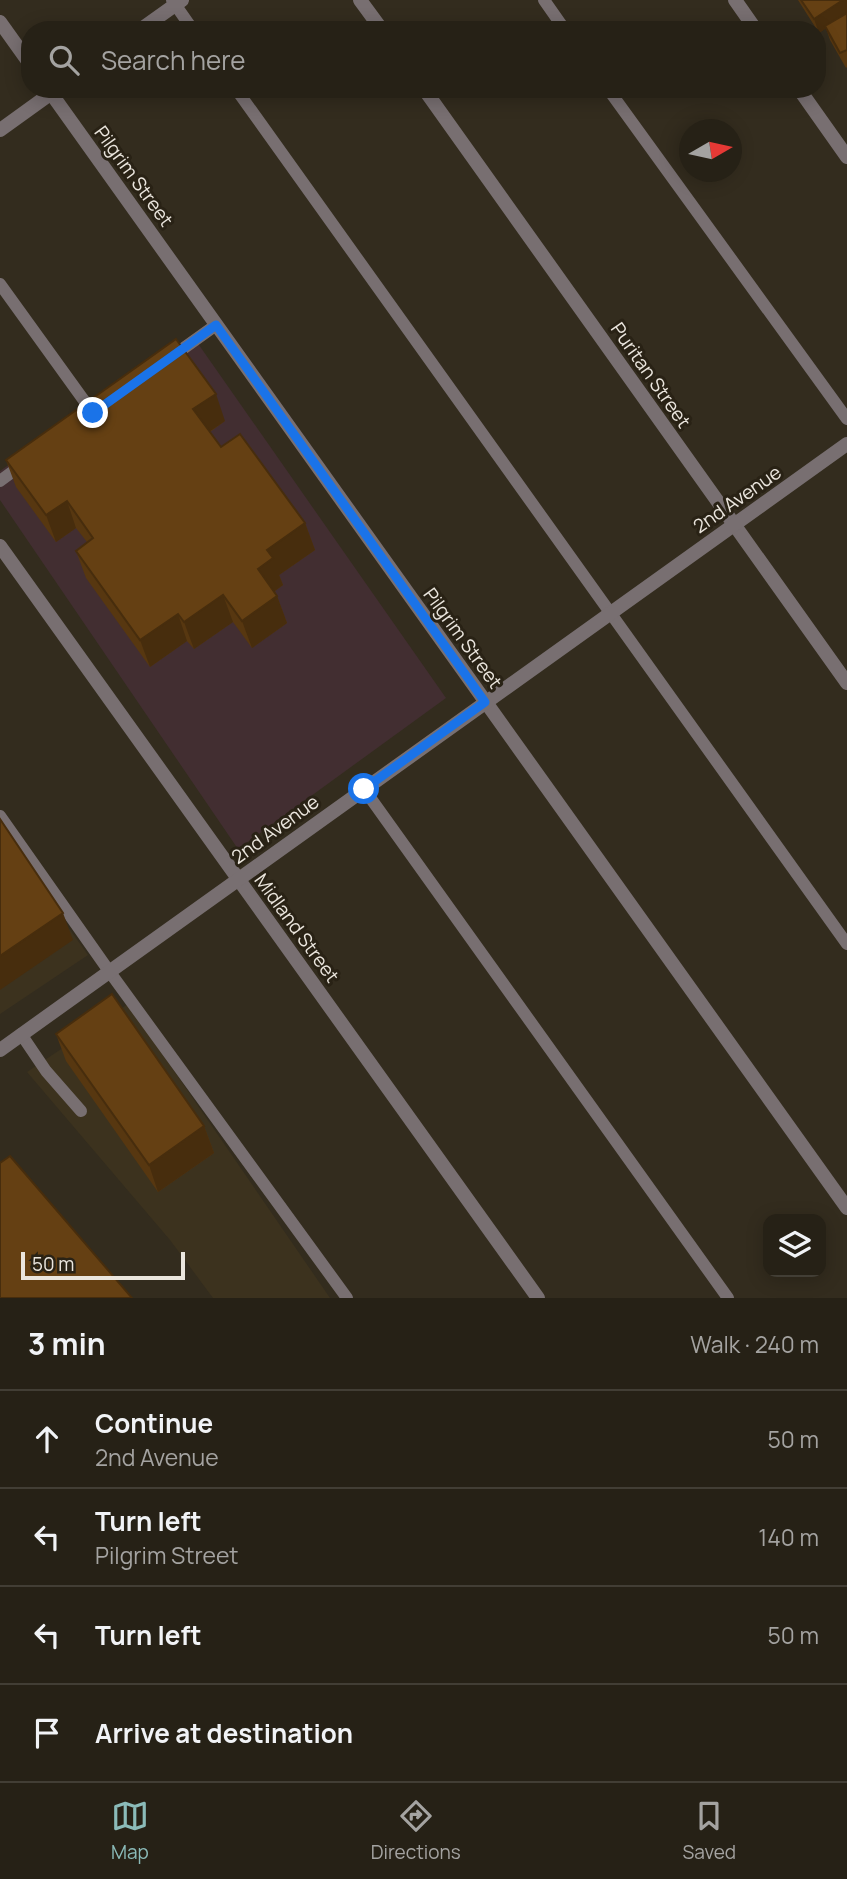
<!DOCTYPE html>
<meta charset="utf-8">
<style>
:root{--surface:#262116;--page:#2e291f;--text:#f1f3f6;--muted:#a4a3a1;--line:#423e35;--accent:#8bbbb9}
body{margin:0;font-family:Manrope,sans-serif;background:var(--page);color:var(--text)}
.controls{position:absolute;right:21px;bottom:21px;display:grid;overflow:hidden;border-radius:14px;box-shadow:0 4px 18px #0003}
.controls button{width:63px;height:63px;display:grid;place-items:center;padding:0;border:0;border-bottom:2px solid var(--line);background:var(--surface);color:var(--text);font:35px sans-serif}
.compass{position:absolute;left:679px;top:119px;width:63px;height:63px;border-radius:50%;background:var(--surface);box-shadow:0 4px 18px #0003;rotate:81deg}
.scale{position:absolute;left:21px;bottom:18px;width:164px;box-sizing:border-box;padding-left:7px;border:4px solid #ebe6de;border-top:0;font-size:19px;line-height:24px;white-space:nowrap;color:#ebe6de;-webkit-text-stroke:5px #292215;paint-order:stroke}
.stop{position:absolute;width:21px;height:21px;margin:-16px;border:5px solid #1a73e8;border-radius:50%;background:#fff}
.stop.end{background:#1a73e8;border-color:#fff;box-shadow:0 2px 7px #0008}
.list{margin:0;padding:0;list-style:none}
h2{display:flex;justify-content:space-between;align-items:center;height:91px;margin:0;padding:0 28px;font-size:30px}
h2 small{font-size:23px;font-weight:400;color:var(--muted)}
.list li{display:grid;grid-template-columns:46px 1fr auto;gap:21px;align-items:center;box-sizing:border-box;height:98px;padding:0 28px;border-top:2px solid var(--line)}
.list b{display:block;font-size:26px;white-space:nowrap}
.list p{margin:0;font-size:23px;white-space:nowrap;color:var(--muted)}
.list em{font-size:23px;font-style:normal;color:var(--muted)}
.icon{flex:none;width:38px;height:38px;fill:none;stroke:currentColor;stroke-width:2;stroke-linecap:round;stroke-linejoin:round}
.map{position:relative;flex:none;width:847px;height:1298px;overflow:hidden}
.search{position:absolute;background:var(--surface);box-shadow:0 4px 18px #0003;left:21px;right:21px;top:21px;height:77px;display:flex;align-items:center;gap:18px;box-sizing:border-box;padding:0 24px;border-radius:28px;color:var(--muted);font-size:26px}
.sheet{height:483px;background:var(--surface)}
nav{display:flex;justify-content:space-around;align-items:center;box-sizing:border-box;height:98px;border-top:2px solid var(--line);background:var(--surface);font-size:19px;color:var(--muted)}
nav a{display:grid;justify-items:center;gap:4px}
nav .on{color:var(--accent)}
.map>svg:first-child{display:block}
.built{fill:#3c321e}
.education{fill:#422e31}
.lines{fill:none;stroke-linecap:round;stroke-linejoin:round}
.lane{stroke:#786f71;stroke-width:12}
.street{stroke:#786f71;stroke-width:14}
.wall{fill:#573710}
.shaded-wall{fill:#472d0d}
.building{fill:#654013;stroke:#472d0d;stroke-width:2}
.route{stroke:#1a73e8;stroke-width:9}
.labels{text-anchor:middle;stroke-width:6;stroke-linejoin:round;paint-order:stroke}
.street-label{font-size:19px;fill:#ebe6de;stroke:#292215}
</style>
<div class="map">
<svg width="847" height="1298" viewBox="0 0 847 1298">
<rect width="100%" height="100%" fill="#332c1e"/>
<g class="built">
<polygon points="0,832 88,955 0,1014"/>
<polygon points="128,1004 330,1298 213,1298 170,1240 27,1072"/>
</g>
<polygon class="education" points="192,335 446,698 238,849 0,500 0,471"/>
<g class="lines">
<g class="lane">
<polyline points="172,0 193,30"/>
<polyline points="544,0 565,30"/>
<polyline points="236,89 847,944"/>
<polyline points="608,89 847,419"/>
<polyline points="0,284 93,413 92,414"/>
<polyline points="170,358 216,325"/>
<polyline points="0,481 23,464"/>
<polyline points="364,789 728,1298"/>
<polyline points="0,816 109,971 347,1298"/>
<polyline points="21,1034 46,1071 81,1111"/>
</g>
<g class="street">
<polyline points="360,0 382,30"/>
<polyline points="735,0 756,30"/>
<polyline points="0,22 30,64"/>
<polyline points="140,30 182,0"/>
<polyline points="48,89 847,1208"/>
<polyline points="424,89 847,683"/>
<polyline points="799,89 847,157"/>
<polyline points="0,130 57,89"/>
<polyline points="0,546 538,1298"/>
<polyline points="0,1050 847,444"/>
</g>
</g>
<g class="wall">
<polygon points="798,0 847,0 847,67 846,68 830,40 826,28 819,33"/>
<polygon points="225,421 210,432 221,447 305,523 315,550 279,575 283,585 275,591 287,623 252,648 233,622 194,649 187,641 150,667 86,578 76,551 87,542 76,528 56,542 16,487 6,460"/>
<polygon points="56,1034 204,1126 214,1153 158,1192 66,1061"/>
</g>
<g class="shaded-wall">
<polygon points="843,0 847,0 847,15 819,33 814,19"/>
<polygon points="216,394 225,421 203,436 193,409"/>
<polygon points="67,501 76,528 56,542 46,515"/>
<polygon points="305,523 315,550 279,575 283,585 268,596 258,569 267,550"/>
<polygon points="223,595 233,622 194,649 184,622"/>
<polygon points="277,596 287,623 252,648 242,621"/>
<polygon points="178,614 187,641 150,667 140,640"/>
<polygon points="63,913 73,940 0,990 0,956"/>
<polygon points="204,1126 214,1153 158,1192 149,1165"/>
</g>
<g class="building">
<polygon points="801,0 843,0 814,19"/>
<polygon points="847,13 847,50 840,53 825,26"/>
<polygon points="176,339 216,394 193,409 221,447 240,434 305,523 267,550 273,558 258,569 277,596 242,621 223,595 184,622 178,614 140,640 76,551 93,538 67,501 46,515 6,460"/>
<polygon points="0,819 63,913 0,956"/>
<polygon points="112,994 204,1126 149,1165 56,1034"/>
<polygon points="10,1156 132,1298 0,1298 0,1163"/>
</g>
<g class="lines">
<polyline class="route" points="93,413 216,325 485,702 364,789"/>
</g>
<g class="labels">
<g class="street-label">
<text transform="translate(134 176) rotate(54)" y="7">Pilgrim Street</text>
<text transform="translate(651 375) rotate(55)" y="7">Puritan Street</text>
<text transform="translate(737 499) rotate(-35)" y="7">2nd Avenue</text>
<text transform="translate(463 638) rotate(54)" y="7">Pilgrim Street</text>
<text transform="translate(275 829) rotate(-36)" y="7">2nd Avenue</text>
<text transform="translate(297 928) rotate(54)" y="7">Midland Street</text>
</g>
</g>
</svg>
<div class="controls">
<button><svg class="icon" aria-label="layers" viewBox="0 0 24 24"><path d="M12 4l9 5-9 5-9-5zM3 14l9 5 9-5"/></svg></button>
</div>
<svg class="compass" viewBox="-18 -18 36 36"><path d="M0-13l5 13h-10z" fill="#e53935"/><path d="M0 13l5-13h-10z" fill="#a4a3a1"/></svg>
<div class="scale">50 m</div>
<div class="stop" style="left:364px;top:789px"></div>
<div class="stop end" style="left:93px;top:413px"></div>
<div class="search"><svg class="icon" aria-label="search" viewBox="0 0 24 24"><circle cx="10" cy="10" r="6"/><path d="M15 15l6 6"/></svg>Search here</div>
</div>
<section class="sheet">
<h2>3 min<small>Walk · 240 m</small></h2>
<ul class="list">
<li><svg class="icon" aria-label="ahead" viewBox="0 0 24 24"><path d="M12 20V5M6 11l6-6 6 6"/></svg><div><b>Continue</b><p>2nd Avenue</p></div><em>50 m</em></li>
<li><svg class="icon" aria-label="left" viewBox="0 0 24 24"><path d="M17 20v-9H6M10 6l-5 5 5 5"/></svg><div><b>Turn left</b><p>Pilgrim Street</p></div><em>140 m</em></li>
<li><svg class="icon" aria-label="left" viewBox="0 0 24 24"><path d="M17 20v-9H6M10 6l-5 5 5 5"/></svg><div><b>Turn left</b></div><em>50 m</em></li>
<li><svg class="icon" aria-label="arrive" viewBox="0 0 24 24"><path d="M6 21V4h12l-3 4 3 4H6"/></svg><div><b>Arrive at destination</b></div></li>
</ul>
</section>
<nav>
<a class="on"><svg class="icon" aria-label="map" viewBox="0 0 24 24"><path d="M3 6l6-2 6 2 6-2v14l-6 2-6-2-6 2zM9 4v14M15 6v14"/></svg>Map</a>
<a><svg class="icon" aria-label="directions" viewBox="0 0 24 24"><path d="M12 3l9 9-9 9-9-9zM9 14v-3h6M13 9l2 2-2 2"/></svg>Directions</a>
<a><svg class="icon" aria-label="saved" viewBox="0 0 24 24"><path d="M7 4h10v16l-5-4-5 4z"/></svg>Saved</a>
</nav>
